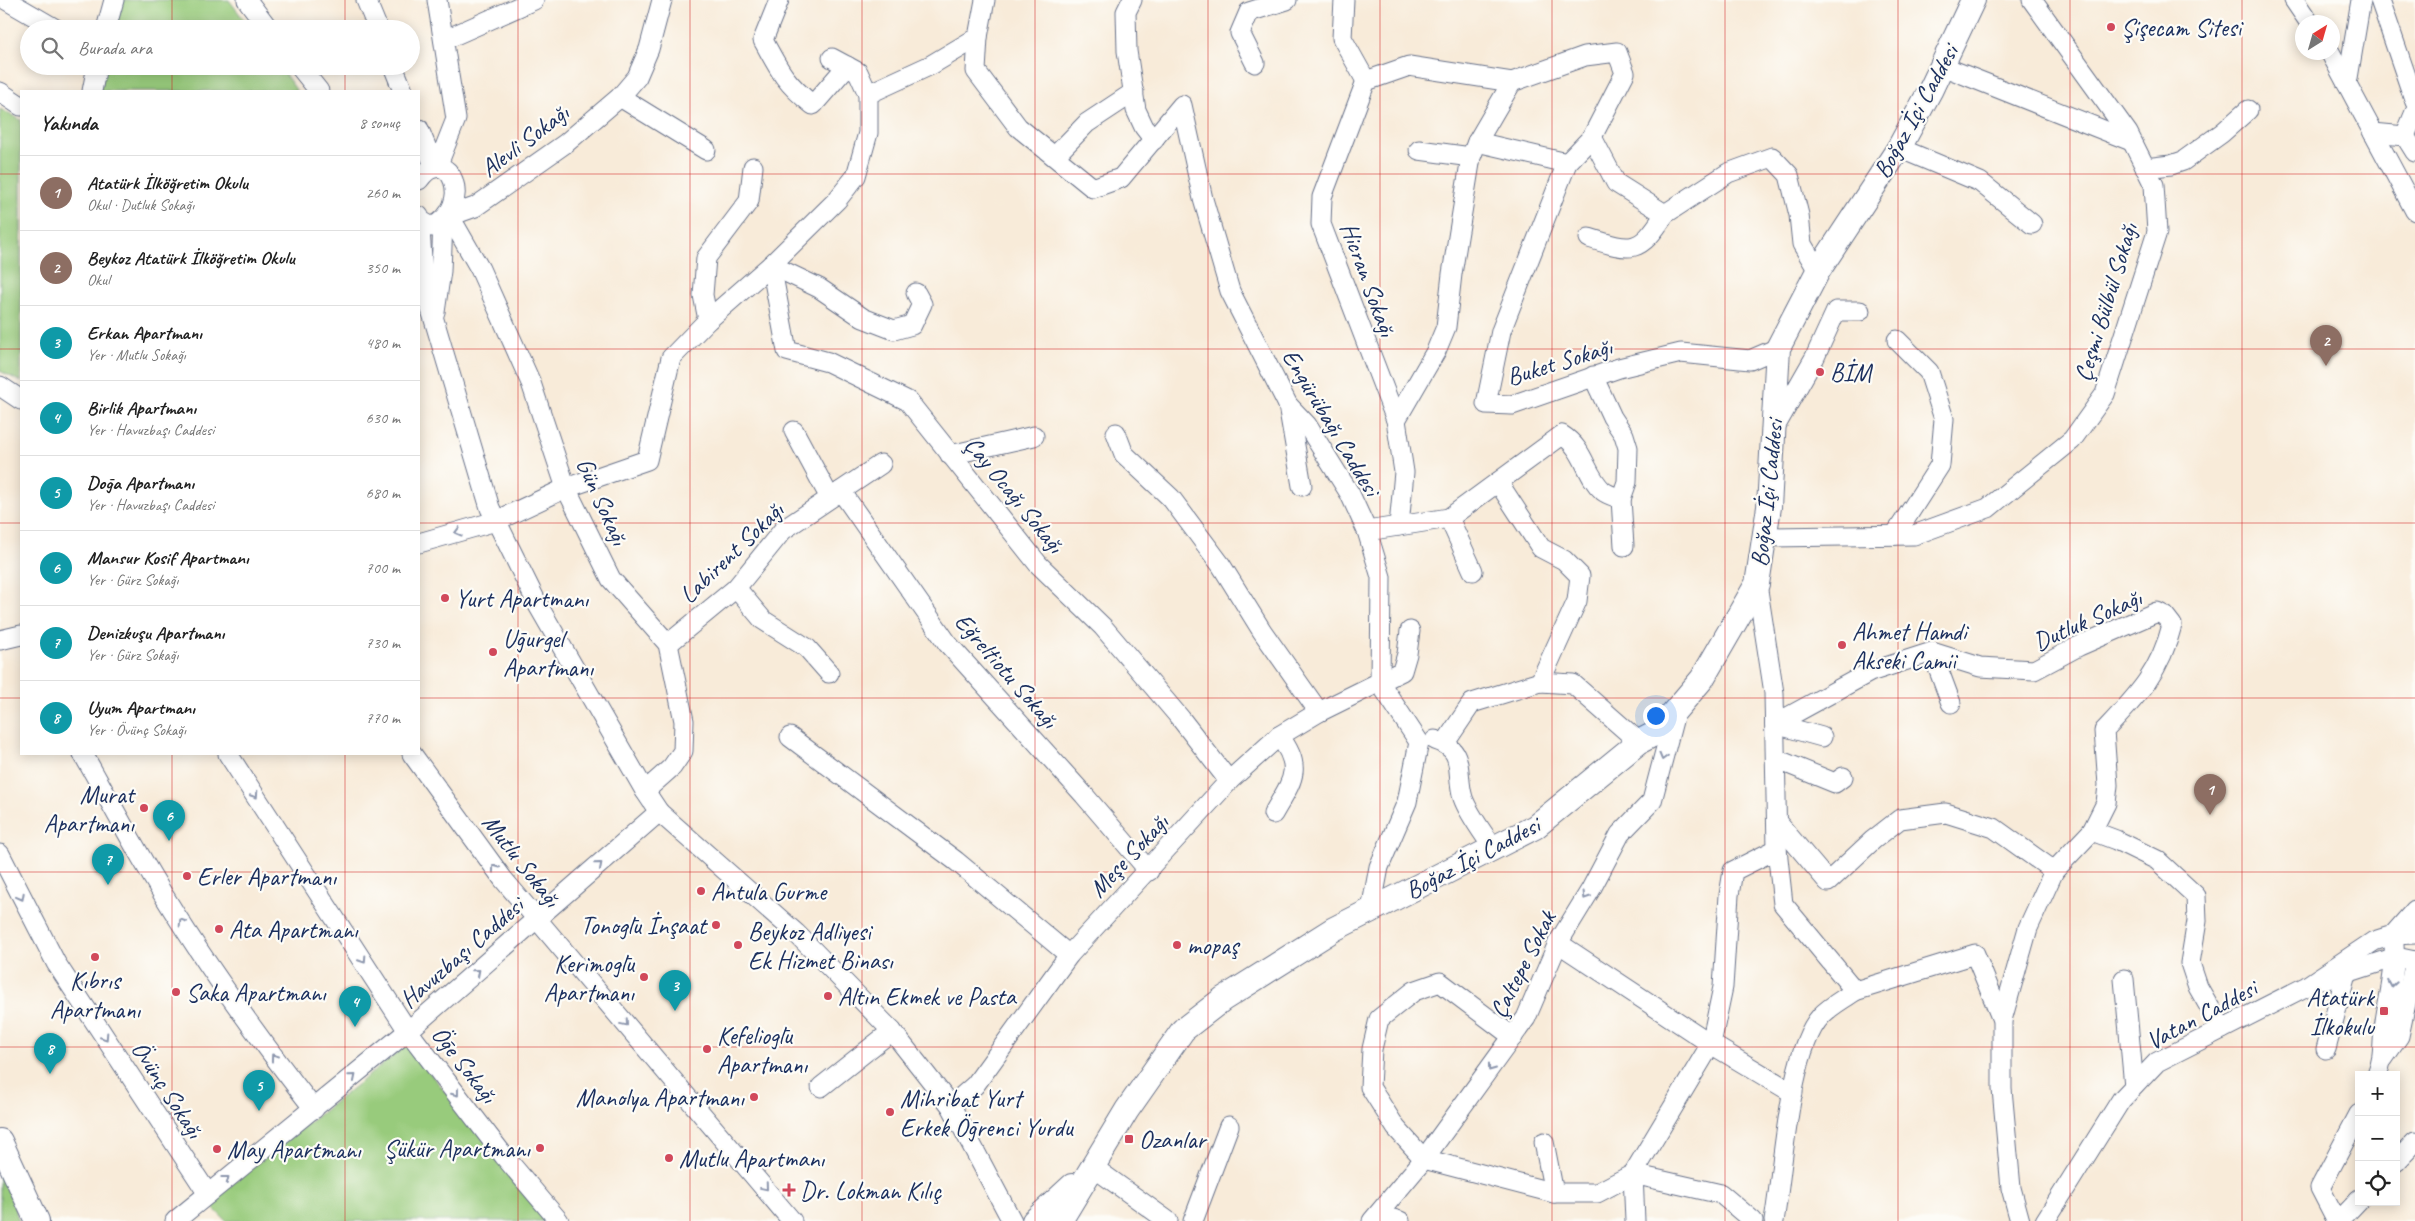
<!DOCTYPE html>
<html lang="tr">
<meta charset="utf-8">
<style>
:root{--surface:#fff;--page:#f6f6f6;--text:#222;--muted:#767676;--line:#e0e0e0;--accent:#d1495b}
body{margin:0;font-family:Caveat,sans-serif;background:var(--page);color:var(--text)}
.controls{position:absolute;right:15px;bottom:15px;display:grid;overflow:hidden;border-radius:0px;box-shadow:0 2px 12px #0003}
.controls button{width:45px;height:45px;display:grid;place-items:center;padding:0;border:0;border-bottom:1px solid var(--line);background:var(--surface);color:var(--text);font:25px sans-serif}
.compass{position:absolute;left:2295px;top:15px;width:45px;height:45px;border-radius:50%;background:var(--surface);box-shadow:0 2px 12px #0003;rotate:37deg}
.you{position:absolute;left:1655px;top:715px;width:18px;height:18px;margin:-12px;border:4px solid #fff;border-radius:50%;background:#1a73e8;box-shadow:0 0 0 8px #1a73e833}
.badge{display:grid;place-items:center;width:32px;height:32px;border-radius:50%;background:var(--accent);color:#fff;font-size:16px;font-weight:700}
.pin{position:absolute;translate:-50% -41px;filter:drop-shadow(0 1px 2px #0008)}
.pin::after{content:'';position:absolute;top:26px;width:18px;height:15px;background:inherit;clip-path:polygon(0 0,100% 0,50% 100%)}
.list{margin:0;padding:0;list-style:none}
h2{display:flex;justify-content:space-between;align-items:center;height:65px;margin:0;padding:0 20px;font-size:21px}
h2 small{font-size:16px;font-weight:400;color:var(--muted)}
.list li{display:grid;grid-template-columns:32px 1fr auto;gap:15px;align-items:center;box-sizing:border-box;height:75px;padding:0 20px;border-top:1px solid var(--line)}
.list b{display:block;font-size:19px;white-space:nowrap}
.list p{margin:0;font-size:16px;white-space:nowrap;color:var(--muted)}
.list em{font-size:16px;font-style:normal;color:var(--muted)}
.icon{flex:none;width:28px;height:28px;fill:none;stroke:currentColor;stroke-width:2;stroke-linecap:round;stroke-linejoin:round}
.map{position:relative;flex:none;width:2415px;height:1221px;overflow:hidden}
.search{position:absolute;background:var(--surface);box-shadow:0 2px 12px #0003;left:20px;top:20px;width:400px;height:55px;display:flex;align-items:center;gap:12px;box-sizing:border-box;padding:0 18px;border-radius:28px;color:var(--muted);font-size:19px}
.panel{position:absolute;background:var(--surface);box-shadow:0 2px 12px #0003;left:20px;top:90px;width:400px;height:665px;border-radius:0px}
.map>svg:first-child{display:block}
.green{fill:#98cb7c;stroke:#5a7d6d}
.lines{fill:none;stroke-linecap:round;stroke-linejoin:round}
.minor-casing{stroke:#687189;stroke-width:21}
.major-casing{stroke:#687189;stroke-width:26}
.minor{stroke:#fff;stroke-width:19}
.major{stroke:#fff;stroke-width:24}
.oneway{stroke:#8d97ae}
.grid{fill:none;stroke:#d62828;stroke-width:1;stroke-opacity:0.55}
.poi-dot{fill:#d1495b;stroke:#fdfcf7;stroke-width:2}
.labels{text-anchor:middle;stroke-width:4.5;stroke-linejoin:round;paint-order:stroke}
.poi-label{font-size:25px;fill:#1b2f5e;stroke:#fdfcf7;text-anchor:start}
.street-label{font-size:25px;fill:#1b2f5e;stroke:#fdfcf7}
</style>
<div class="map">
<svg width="2415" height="1221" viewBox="0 0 2415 1221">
<rect width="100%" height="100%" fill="#fdfcf7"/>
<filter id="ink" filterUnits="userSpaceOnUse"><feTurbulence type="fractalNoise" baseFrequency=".02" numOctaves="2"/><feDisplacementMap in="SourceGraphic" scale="10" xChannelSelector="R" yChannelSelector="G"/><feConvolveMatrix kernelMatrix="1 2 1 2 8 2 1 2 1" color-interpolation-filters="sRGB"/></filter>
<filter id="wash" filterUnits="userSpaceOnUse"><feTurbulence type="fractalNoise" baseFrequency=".0096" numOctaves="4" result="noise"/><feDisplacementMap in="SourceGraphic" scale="20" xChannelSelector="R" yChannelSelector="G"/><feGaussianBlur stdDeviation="1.12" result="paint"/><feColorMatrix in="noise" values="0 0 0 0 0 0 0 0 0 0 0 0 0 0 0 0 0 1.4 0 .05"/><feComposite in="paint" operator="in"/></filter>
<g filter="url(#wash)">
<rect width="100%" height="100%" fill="#f8ebd9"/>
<g class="green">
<polygon points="123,0 229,0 251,29 115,29"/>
<polygon points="106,66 279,66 297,91 100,91"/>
<polygon points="0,109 21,120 21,382 0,371"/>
<polygon points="407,1045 551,1221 226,1221 208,1203"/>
<polygon points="0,1168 19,1221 0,1221"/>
</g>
</g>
<g filter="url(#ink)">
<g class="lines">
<defs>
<g id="minor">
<polyline points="6,0 56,29"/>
<polyline points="247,0 269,29"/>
<polyline points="366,0 378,29"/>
<polyline points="437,0 456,119 437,167"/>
<path d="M779,0L763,40C779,70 785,83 813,105L847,66"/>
<polyline points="985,0 978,37 976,71 1018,127 1093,188 1121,178 1182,105 1203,199 1230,291 1288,405 1307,425 1350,494 1367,531 1381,577 1380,683 1419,742 1407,802 1379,867 1371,910"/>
<polyline points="1132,0 1126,12 1127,51 1136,110 1144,127 1154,140"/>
<polyline points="1344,0 1342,38 1366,81"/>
<polyline points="2294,0 2309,22"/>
<polyline points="2380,0 2415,102"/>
<polyline points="106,29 114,0"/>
<polyline points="444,40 534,0"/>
<polyline points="2330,52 2415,211"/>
<polyline points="832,58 858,72 868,94"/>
<polyline points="1255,63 1240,33 1249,12 1287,0"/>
<polyline points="299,66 319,91"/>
<polyline points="393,66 403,91"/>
<polyline points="1942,66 2131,141"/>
<polyline points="2347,84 2361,0"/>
<polyline points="92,91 97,66"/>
<polyline points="0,92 21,106"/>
<polyline points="620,97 706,150"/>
<polyline points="419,129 435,168"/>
<polyline points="2373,133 2405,136 2415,112"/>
<polyline points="2405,136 2415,152"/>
<polyline points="1592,137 1616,183 1665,214 1728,173 1772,157 1789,175 1799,215 1802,244 1818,271"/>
<polyline points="1477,142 1567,163"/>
<polyline points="1899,148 1980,182 2032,224"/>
<polyline points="1419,150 1471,157"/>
<polyline points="1055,156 1087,123 1134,92"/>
<polyline points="2145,168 2171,165 2183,161 2222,133 2248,110"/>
<path d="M419,180C449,140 476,206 432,227L420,220"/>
<polyline points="452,211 461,212 475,207 566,143 620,97 637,77 649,49 662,0"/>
<polyline points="449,215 480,269 531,383 566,488 611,579 668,644 684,721 683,751 672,767 645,791"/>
<polyline points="419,216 424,286 490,508 539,607 645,791 659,812 796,933 892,1031 951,1106 1012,1221"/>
<path d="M1589,238C1633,252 1639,254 1665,214"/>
<polyline points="771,265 787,351 828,362 908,401 1038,564 1103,627 1181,719 1229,781"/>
<polyline points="771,265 819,288 863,318 894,330 912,325 922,304 916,293"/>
<polyline points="435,312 441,271 443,222"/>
<polyline points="708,320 703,295 706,258 749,201 753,167"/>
<polyline points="0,386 21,400"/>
<polyline points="1288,405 1302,486"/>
<polyline points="1396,420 1436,351 1446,327 1452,274 1471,157 1477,142 1512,82 1585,56 1617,52 1625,73 1592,137 1567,163 1501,331 1486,404 1512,405 1619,368 1681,353 1750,360 1778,348"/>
<polyline points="1775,427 1815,357 1836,311 1860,311"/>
<polyline points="794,431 830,498"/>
<polyline points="1116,433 1124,454 1171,498 1221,565 1262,631 1319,712"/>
<polyline points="950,455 1034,436"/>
<polyline points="1498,482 1541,548 1564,560 1580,576 1577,601 1540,682"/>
<polyline points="841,491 948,644 1084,795 1149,871"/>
<polyline points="1621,499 1624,546"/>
<polyline points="1449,518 1473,571"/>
<polyline points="1399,526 1404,472 1396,420 1321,224 1322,197 1366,81 1409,66 1512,82"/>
<path d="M1367,531L1449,518L1562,435C1585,449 1585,475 1603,491C1608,495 1616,497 1621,499L1627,482L1628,448L1624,435L1612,417L1593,376"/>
<polyline points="1895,535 1940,465 1944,419 1929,372 1897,340"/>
<polyline points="1764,537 1914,535 1988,508 2072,440 2105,394 2157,232 2154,185 2128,133 2032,0"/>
<polyline points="419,543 496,521 566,488 647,460 671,358 708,320 771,265 837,200 856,176 868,133 868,94 931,65 978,37"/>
<polyline points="1757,584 1774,693 1777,849 1783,904 1855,991 1975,954 2002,1020 2002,1089 2011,1188 2020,1221"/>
<polyline points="736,588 763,620 807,648 829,673"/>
<polyline points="0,640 21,635"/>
<polyline points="668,644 736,588 783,530 881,464"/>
<polyline points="1932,652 1951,703"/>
<path d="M1775,724L1870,672L1932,652L1980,667L2034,670L2079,646L2157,612L2165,616L2172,625C2160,673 2137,696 2104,731L2108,785L2106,803L2092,831"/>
<polyline points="1775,724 1822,737"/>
<polyline points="790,737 956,861 1069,955"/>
<path d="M1435,740C1467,750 1455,772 1463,798C1468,813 1484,834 1493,848"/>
<polyline points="1445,743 1472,703 1540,682 1573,684 1639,742"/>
<path d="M83,754C106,794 128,836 152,876C200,957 256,1035 314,1109"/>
<polyline points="228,754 408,1031 504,1156 559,1221"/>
<polyline points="412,754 503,879 792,1221"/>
<polyline points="1776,759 1835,783 1843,777"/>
<path d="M1273,814C1291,782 1305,769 1279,736"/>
<polyline points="1777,822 1828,882 1873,840 1900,819 1946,813 1994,828 2054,871 2092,831 2116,840 2157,860 2196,896 2197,921 2190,963 2198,987 2222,1029"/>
<polyline points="0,854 56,963 208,1194"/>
<polyline points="1558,943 1711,1044 1793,1093"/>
<polyline points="2124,979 2134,1086"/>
<polyline points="2325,980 2396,957 2415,961"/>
<polyline points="2002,1020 2028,928 2054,871"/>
<polyline points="1513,1037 1440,982 1414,991 1379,1019 1372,1049 1370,1087 1396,1128 1424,1159 1554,1193 1597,1193 1633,1174 1721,1194 1753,1221"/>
<polyline points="2326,1049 2346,974"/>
<polyline points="2383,1059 2399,1036 2415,961"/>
<path d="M2377,1075C2384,1057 2382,1047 2384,1029C2388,997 2398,967 2393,935L2415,910"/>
<polyline points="821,1087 892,1031"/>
<polyline points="951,1106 975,1085 1069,955 1230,780 1279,736 1319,712 1402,671 1407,654 1410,631"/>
<polyline points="1544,1142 1554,1193"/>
<polyline points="2396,1162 2415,1142"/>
<polyline points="1093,1167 1168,1221"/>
<polyline points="1378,1215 1400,1221"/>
<polyline points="175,1221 408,1031 659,812"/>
<polyline points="1193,1221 1229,1126"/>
<polyline points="1372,1221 1424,1159 1526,1018 1558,943 1591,889 1620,834 1652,801 1675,713"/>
<polyline points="1635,1221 1633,1174 1711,1044 1723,987 1729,895 1733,871 1777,849"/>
<path d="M1774,1221C1783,1172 1789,1050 1821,1016C1830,1006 1844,999 1855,991"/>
<polyline points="2045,1221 2121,1100 2157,1062 2307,986 2374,941 2393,935 2415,934"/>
<polyline points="2337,1221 2320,1188 2359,1114"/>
<polyline points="2339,1221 2359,1200"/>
</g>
<g id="major">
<polyline points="0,1141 37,1221"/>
<polyline points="1034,1221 1072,1186"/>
<polyline points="1060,1221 1127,1110 1183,1030 1223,999 1334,929 1535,827 1639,742 1656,733 1702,679 1757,584 1769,507 1778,348 1818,271 1899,148 1931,89 1973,0"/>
</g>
</defs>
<use href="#minor" class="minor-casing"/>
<use href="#major" class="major-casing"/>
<use href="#minor" class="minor"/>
<use href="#major" class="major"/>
</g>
<defs><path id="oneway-chevron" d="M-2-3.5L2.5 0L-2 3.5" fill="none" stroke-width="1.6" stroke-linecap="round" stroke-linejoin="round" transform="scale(1.25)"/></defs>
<g class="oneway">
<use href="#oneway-chevron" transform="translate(458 532) rotate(165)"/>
<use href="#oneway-chevron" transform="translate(1663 757) rotate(105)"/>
<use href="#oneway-chevron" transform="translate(255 795) rotate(57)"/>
<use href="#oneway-chevron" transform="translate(599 865) rotate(-41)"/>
<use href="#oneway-chevron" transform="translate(495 868) rotate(-126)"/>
<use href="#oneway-chevron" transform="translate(1586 896) rotate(122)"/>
<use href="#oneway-chevron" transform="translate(21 897) rotate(62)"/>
<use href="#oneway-chevron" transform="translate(182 922) rotate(-123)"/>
<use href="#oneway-chevron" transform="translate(363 960) rotate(57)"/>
<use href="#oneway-chevron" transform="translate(477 972) rotate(-41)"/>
<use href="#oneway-chevron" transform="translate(2392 984) rotate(100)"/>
<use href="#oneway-chevron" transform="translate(625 1023) rotate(50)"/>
<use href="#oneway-chevron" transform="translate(105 1037) rotate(57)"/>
<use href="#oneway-chevron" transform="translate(274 1057) rotate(-126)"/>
<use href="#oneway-chevron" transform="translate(1491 1068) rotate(126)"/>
<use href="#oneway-chevron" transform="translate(353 1077) rotate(-40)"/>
<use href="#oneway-chevron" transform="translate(456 1093) rotate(52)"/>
<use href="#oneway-chevron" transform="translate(226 1179) rotate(-38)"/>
<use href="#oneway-chevron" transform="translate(765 1187) rotate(50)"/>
</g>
</g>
<path class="grid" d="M172,0V29M345,0V29M518,0V1221M690,0V1221M862,0V1221M1035,0V1221M1208,0V1221M1380,0V1221M1552,0V1221M1725,0V1221M1898,0V1221M2070,0V1221M2242,0V1221M172,66V91M345,66V91M0,174H21M419,174H2415M0,349H21M419,349H2415M0,523H21M419,523H2415M0,698H21M419,698H2415M172,754V1221M345,754V1221M0,872H2415M0,1047H2415"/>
<g class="poi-dot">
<circle cx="2111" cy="27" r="5"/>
<circle cx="1820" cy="372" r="5"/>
<circle cx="445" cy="598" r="5"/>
<circle cx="1842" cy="645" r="5"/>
<circle cx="493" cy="652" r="5"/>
<circle cx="144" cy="808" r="5"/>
<circle cx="187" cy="876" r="5"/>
<circle cx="701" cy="891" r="5"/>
<circle cx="716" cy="925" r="5"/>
<circle cx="219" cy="929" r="5"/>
<circle cx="738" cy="945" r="5"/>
<circle cx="1177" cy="945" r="5"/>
<circle cx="95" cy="957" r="5"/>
<circle cx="644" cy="977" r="5"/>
<circle cx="176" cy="992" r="5"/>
<circle cx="828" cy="996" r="5"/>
<rect x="2379" y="1006" width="10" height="10" rx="2.5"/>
<circle cx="707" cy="1049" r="5"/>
<circle cx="754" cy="1097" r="5"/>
<circle cx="890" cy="1112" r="5"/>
<rect x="1124" y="1134" width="10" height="10" rx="2.5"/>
<circle cx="540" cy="1148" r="5"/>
<circle cx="217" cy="1149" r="5"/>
<circle cx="669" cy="1158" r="5"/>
<path d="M786.5 1182.5h5v5h5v5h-5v5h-5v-5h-5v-5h5z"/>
</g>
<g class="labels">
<g class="poi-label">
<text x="2121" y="36">Şişecam Sitesi</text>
<text x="1830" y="381">BİM</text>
<text x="455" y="607">Yurt Apartmanı</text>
<text x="1852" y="640">Ahmet Hamdi<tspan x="1852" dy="29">Akseki Camii</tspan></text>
<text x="503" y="647">Uḡurgel<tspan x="503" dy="29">Apartmanı</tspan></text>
<text x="134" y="803" text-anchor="end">Murat<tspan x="134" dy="29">Apartmanı</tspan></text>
<text x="197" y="885">Erler Apartmanı</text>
<text x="711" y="900">Antula Gurme</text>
<text x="706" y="934" text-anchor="end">Tonoḡlu İnşaat</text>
<text x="229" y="938">Ata Apartmanı</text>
<text x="748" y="940">Beykoz Adliyesi<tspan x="748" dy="29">Ek Hizmet Binası</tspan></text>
<text x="1187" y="954">mopaş</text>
<text x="634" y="972" text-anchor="end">Kerimoḡlu<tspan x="634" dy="29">Apartmanı</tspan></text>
<text x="95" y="989" text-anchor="middle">Kıbrıs<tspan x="95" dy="29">Apartmanı</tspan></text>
<text x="186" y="1001">Saka Apartmanı</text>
<text x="838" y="1005">Altın Ekmek ve Pasta</text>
<text x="2374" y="1006" text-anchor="end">Atatürk<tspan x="2374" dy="29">İlkokulu</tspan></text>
<text x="717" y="1044">Kefelioḡlu<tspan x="717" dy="29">Apartmanı</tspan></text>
<text x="744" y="1106" text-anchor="end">Manolya Apartmanı</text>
<text x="900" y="1107">Mihribat Yurt<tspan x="900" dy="29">Erkek Öḡrenci Yurdu</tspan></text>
<text x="1139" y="1148">Ozanlar</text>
<text x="530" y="1157" text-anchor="end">Şükür Apartmanı</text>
<text x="227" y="1158">May Apartmanı</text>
<text x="679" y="1167">Mutlu Apartmanı</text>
<text x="800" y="1199">Dr. Lokman Kılıç</text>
</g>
<g class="street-label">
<text transform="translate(1915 111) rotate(-61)" y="9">Boğaz İçi Caddesi</text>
<text transform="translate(524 140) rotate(-37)" y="9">Alevli Sokağı</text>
<text transform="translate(1369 279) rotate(70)" y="9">Hicran Sokağı</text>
<text transform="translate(2105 302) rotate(-73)" y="9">Çeşmi Bülbül Sokağı</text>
<text transform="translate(1559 361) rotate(-17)" y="9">Buket Sokağı</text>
<text transform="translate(1332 422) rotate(59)" y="9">Engürübağı Caddesi</text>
<text transform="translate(1766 493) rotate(-84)" y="9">Boğaz İçi Caddesi</text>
<text transform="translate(1015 494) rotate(51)" y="9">Çay Ocağı Sokağı</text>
<text transform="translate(603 501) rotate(66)" y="9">Gün Sokağı</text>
<text transform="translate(731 552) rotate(-44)" y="9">Labirent Sokağı</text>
<text transform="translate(2087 619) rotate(-24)" y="9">Dutluk Sokağı</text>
<text transform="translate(1007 670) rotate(49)" y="9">Eğreltiotu Sokağı</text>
<text transform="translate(1128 855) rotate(-47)" y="9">Meşe Sokağı</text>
<text transform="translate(1472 857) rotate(-28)" y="9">Boğaz İçi Caddesi</text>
<text transform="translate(522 860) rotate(52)" y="9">Mutlu Sokağı</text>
<text transform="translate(461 952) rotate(-41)" y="9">Havuzbaşı Caddesi</text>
<text transform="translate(1522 964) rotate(-63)" y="9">Çaltepe Sokak</text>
<text transform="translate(2201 1014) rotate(-28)" y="9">Vatan Caddesi</text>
<text transform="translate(465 1064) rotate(52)" y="9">Öḡe Sokağı</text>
<text transform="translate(168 1089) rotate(57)" y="9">Övünç Sokağı</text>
</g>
</g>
</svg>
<div class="controls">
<button>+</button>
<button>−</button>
<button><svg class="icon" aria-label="locate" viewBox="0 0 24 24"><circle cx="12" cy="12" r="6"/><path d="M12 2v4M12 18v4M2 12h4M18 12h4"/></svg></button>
</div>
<svg class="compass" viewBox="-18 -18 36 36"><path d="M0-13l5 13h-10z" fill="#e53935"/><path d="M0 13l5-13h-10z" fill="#767676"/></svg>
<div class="you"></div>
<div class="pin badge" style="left:2210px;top:815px;background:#8d6e63">1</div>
<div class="pin badge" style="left:2326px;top:366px;background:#8d6e63">2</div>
<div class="pin badge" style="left:675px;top:1011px;background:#0f9aa8">3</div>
<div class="pin badge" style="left:355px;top:1027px;background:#0f9aa8">4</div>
<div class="pin badge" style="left:259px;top:1111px;background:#0f9aa8">5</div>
<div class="pin badge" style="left:169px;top:841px;background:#0f9aa8">6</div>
<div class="pin badge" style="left:108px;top:885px;background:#0f9aa8">7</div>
<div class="pin badge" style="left:50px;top:1074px;background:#0f9aa8">8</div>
<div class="search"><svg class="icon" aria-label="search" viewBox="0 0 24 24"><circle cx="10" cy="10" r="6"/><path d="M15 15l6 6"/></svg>Burada ara</div>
<section class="panel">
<h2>Yakında<small>8 sonuç</small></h2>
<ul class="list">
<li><span class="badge" style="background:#8d6e63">1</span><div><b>Atatürk İlköğretim Okulu</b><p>Okul · Dutluk Sokağı</p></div><em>260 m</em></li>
<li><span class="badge" style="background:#8d6e63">2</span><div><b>Beykoz Atatürk İlköğretim Okulu</b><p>Okul</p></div><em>350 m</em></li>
<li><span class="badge" style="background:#0f9aa8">3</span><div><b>Erkan Apartmanı</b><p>Yer · Mutlu Sokağı</p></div><em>480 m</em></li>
<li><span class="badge" style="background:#0f9aa8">4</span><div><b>Birlik Apartmanı</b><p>Yer · Havuzbaşı Caddesi</p></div><em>630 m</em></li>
<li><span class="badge" style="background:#0f9aa8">5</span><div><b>Doḡa Apartmanı</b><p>Yer · Havuzbaşı Caddesi</p></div><em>680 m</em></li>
<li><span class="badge" style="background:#0f9aa8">6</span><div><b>Mansur Kosif Apartmanı</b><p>Yer · Gürz Sokağı</p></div><em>700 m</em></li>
<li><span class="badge" style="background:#0f9aa8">7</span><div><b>Denizkuşu Apartmanı</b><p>Yer · Gürz Sokağı</p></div><em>730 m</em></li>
<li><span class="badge" style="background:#0f9aa8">8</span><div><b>Uyum Apartmanı</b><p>Yer · Övünç Sokağı</p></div><em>770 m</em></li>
</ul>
</section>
</div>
